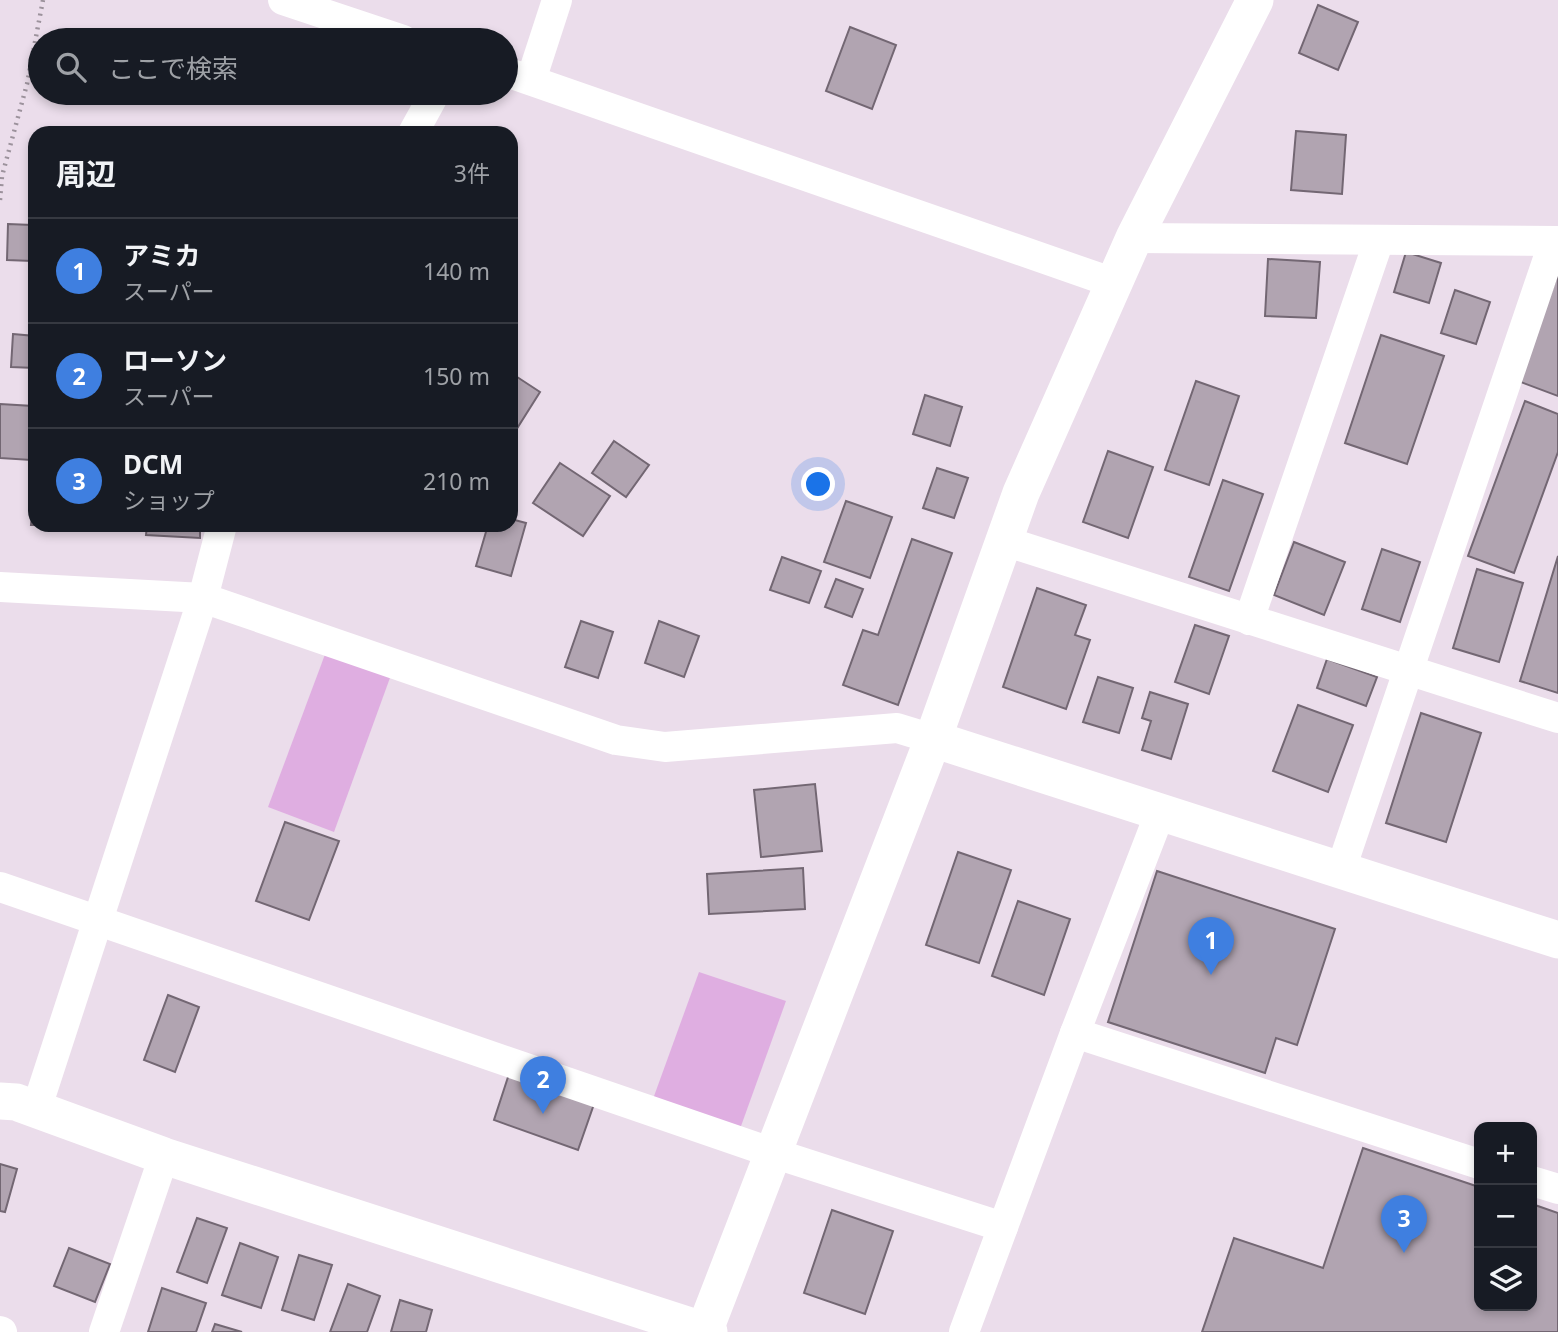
<!DOCTYPE html>
<html lang="ja">
<meta charset="utf-8">
<style>
:root{--surface:#171b24;--page:#242831;--text:#f1f3f6;--muted:#9ea1a6;--line:#363941;--accent:#b1b68e}
body{margin:0;font-family:"Noto Sans","Noto Sans JP",sans-serif;background:var(--page);color:var(--text)}
.controls{position:absolute;right:21px;bottom:21px;display:grid;overflow:hidden;border-radius:14px;box-shadow:0 4px 10px #0003}
.controls button{width:63px;height:63px;display:grid;place-items:center;padding:0;border:0;border-bottom:2px solid var(--line);background:var(--surface);color:var(--text);font:35px sans-serif}
.you{position:absolute;left:819px;top:485px;width:24px;height:24px;margin:-18px;border:5px solid #fff;border-radius:50%;background:#1a73e8;box-shadow:0 0 0 10px #1a73e833}
.badge{display:grid;place-items:center;width:46px;height:46px;border-radius:50%;background:var(--accent);color:#fff;font-size:23px;font-weight:700}
.pin{position:absolute;translate:-50% -58px;filter:drop-shadow(0 2px 4px #0008)}
.pin::after{content:'';position:absolute;top:37px;width:24px;height:21px;background:inherit;clip-path:polygon(0 0,100% 0,50% 100%)}
.list{margin:0;padding:0;list-style:none}
h2{display:flex;justify-content:space-between;align-items:center;height:91px;margin:0;padding:0 28px;font-size:30px}
h2 small{font-size:23px;font-weight:400;color:var(--muted)}
.list li{display:grid;grid-template-columns:46px 1fr auto;gap:21px;align-items:center;box-sizing:border-box;height:105px;padding:0 28px;border-top:2px solid var(--line)}
.list b{display:block;font-size:26px;white-space:nowrap}
.list p{margin:0;font-size:23px;white-space:nowrap;color:var(--muted)}
.list em{font-size:23px;font-style:normal;color:var(--muted)}
.icon{flex:none;width:38px;height:38px;fill:none;stroke:currentColor;stroke-width:2;stroke-linecap:round;stroke-linejoin:round}
.map{position:relative;flex:none;width:1558px;height:1332px;overflow:hidden}
.search{position:absolute;background:var(--surface);box-shadow:0 4px 10px #0003;left:28px;top:28px;width:490px;height:77px;display:flex;align-items:center;gap:18px;box-sizing:border-box;padding:0 24px;border-radius:38px;color:var(--muted);font-size:26px}
.panel{position:absolute;background:var(--surface);box-shadow:0 4px 10px #0003;left:28px;top:126px;width:490px;height:406px;border-radius:21px}
.map>svg:first-child{display:block}
.green{fill:#dfaee1}
.building{fill:#b1a4b1;stroke:#736773;stroke-width:2}
.lines{fill:none;stroke-linecap:round;stroke-linejoin:round}
.path{stroke:#9c929c;stroke-width:4.5;stroke-dasharray:2 5;stroke-linecap:butt}
.minor{stroke:#fff;stroke-width:30}
.tertiary{stroke:#fff;stroke-width:37}
</style>
<div class="map">
<svg width="1558" height="1332" viewBox="0 0 1558 1332">
<rect width="100%" height="100%" fill="#ebddeb"/>
<g class="green">
<polygon points="330,641 395,664 334,832 268,807"/>
<polygon points="699,972 786,1001 736,1140 649,1110"/>
</g>
<g class="building">
<polygon points="1318,5 1358,22 1338,70 1299,53"/>
<polygon points="850,27 896,45 872,109 826,91"/>
<polygon points="1296,131 1346,135 1342,194 1291,190"/>
<polygon points="8,224 32,225 32,261 7,260"/>
<polygon points="1406,252 1441,263 1429,303 1394,292"/>
<polygon points="1268,259 1320,262 1316,318 1265,316"/>
<polygon points="1558,273 1558,396 1518,381"/>
<polygon points="1455,290 1490,302 1476,344 1441,333"/>
<polygon points="13,334 35,336 35,368 11,367"/>
<polygon points="1381,335 1444,356 1407,464 1345,443"/>
<polygon points="511,373 540,392 511,438"/>
<polygon points="1196,381 1239,396 1209,485 1165,470"/>
<polygon points="925,395 962,407 950,446 913,434"/>
<polygon points="1525,401 1558,414 1558,452 1514,573 1468,556"/>
<polygon points="0,404 33,406 31,460 0,458"/>
<polygon points="614,441 649,465 626,497 592,473"/>
<polygon points="1108,451 1153,467 1128,538 1083,522"/>
<polygon points="560,463 610,496 583,536 533,503"/>
<polygon points="937,468 968,478 954,518 923,508"/>
<polygon points="35,478 35,525 31,525"/>
<polygon points="1223,480 1263,494 1229,591 1189,577"/>
<polygon points="846,501 892,517 870,578 824,562"/>
<polygon points="511,519 526,523 511,576 476,566 488,525 511,525"/>
<polygon points="147,525 200,525 200,538 146,535"/>
<polygon points="912,539 952,553 898,705 843,685 863,630 878,635"/>
<polygon points="1294,542 1345,562 1324,615 1274,595"/>
<polygon points="1382,549 1420,562 1400,622 1362,609"/>
<polygon points="1558,556 1558,693 1520,681"/>
<polygon points="782,557 821,571 809,603 770,590"/>
<polygon points="1477,569 1523,583 1499,662 1453,648"/>
<polygon points="836,579 863,589 852,617 825,607"/>
<polygon points="1037,588 1086,605 1075,635 1090,640 1066,709 1003,687"/>
<polygon points="581,621 613,632 598,678 565,667"/>
<polygon points="659,621 699,636 684,677 645,663"/>
<polygon points="1195,625 1229,636 1209,694 1175,682"/>
<polygon points="1327,659 1377,677 1366,706 1317,688"/>
<polygon points="1098,677 1133,688 1119,733 1083,722"/>
<polygon points="1150,692 1188,704 1171,759 1142,750 1151,721 1142,718"/>
<polygon points="1298,705 1353,725 1328,792 1273,771"/>
<polygon points="1421,713 1481,733 1446,842 1386,823"/>
<polygon points="815,784 822,851 761,857 754,790"/>
<polygon points="285,822 339,841 309,920 256,901"/>
<polygon points="958,852 1011,870 979,963 926,945"/>
<polygon points="803,868 805,909 709,914 707,874"/>
<polygon points="1157,871 1335,929 1297,1045 1276,1038 1265,1073 1108,1022"/>
<polygon points="1018,901 1070,919 1044,995 992,976"/>
<polygon points="168,995 199,1007 175,1072 144,1060"/>
<polygon points="509,1074 594,1104 578,1150 494,1120"/>
<polygon points="1363,1148 1479,1187 1479,1306 1532,1306 1532,1204 1558,1213 1558,1332 1202,1332 1234,1238 1323,1268"/>
<polygon points="0,1164 17,1169 5,1212 0,1211"/>
<polygon points="832,1210 893,1231 865,1314 804,1293"/>
<polygon points="197,1218 227,1228 207,1283 177,1272"/>
<polygon points="240,1243 278,1257 261,1308 222,1295"/>
<polygon points="69,1248 110,1264 95,1302 54,1286"/>
<polygon points="299,1255 332,1265 314,1320 282,1310"/>
<polygon points="348,1284 380,1296 367,1332 330,1332"/>
<polygon points="162,1288 206,1303 196,1332 148,1332"/>
<polygon points="400,1300 432,1310 426,1332 391,1332"/>
<polygon points="215,1324 242,1332 212,1332"/>
</g>
<g class="lines">
<polyline class="path" points="0,200 2,176 27,84 43,0"/>
<g class="minor">
<polyline points="283,0 403,40"/>
<polyline points="506,72 1114,283"/>
<polyline points="531,80 557,0"/>
<polyline points="413,133 435,93"/>
<polyline points="1134,238 1558,241"/>
<polyline points="1004,541 1558,718"/>
<polyline points="0,587 203,598 616,740 665,747 897,728 933,739"/>
<polyline points="1249,620 1379,240"/>
<polyline points="1341,869 1554,241"/>
<polyline points="0,887 773,1153 1003,1227"/>
<polyline points="1075,1033 1479,1164"/>
<polyline points="36,1110 203,598 222,525"/>
<polyline points="1532,1181 1558,1189"/>
<polyline points="0,1331 2,1332"/>
<polyline points="104,1332 164,1156"/>
<polyline points="964,1332 1075,1033 1160,813"/>
</g>
<g class="tertiary">
<polyline points="933,739 1558,940"/>
<polyline points="0,1101 16,1102 164,1156 709,1332"/>
<polyline points="704,1332 933,739 1021,493 1134,238 1255,0"/>
</g>
</g>
</svg>
<div class="controls">
<button>+</button>
<button>−</button>
<button><svg class="icon" aria-label="layers" viewBox="0 0 24 24"><path d="M12 4l9 5-9 5-9-5zM3 14l9 5 9-5"/></svg></button>
</div>
<div class="you"></div>
<div class="pin badge" style="left:1211px;top:975px;background:#3f7fe0">1</div>
<div class="pin badge" style="left:543px;top:1114px;background:#3f7fe0">2</div>
<div class="pin badge" style="left:1404px;top:1253px;background:#3f7fe0">3</div>
<div class="search"><svg class="icon" aria-label="search" viewBox="0 0 24 24"><circle cx="10" cy="10" r="6"/><path d="M15 15l6 6"/></svg>ここで検索</div>
<section class="panel">
<h2>周辺<small>3件</small></h2>
<ul class="list">
<li><span class="badge" style="background:#3f7fe0">1</span><div><b>アミカ</b><p>スーパー</p></div><em>140 m</em></li>
<li><span class="badge" style="background:#3f7fe0">2</span><div><b>ローソン</b><p>スーパー</p></div><em>150 m</em></li>
<li><span class="badge" style="background:#3f7fe0">3</span><div><b>DCM</b><p>ショップ</p></div><em>210 m</em></li>
</ul>
</section>
</div>
